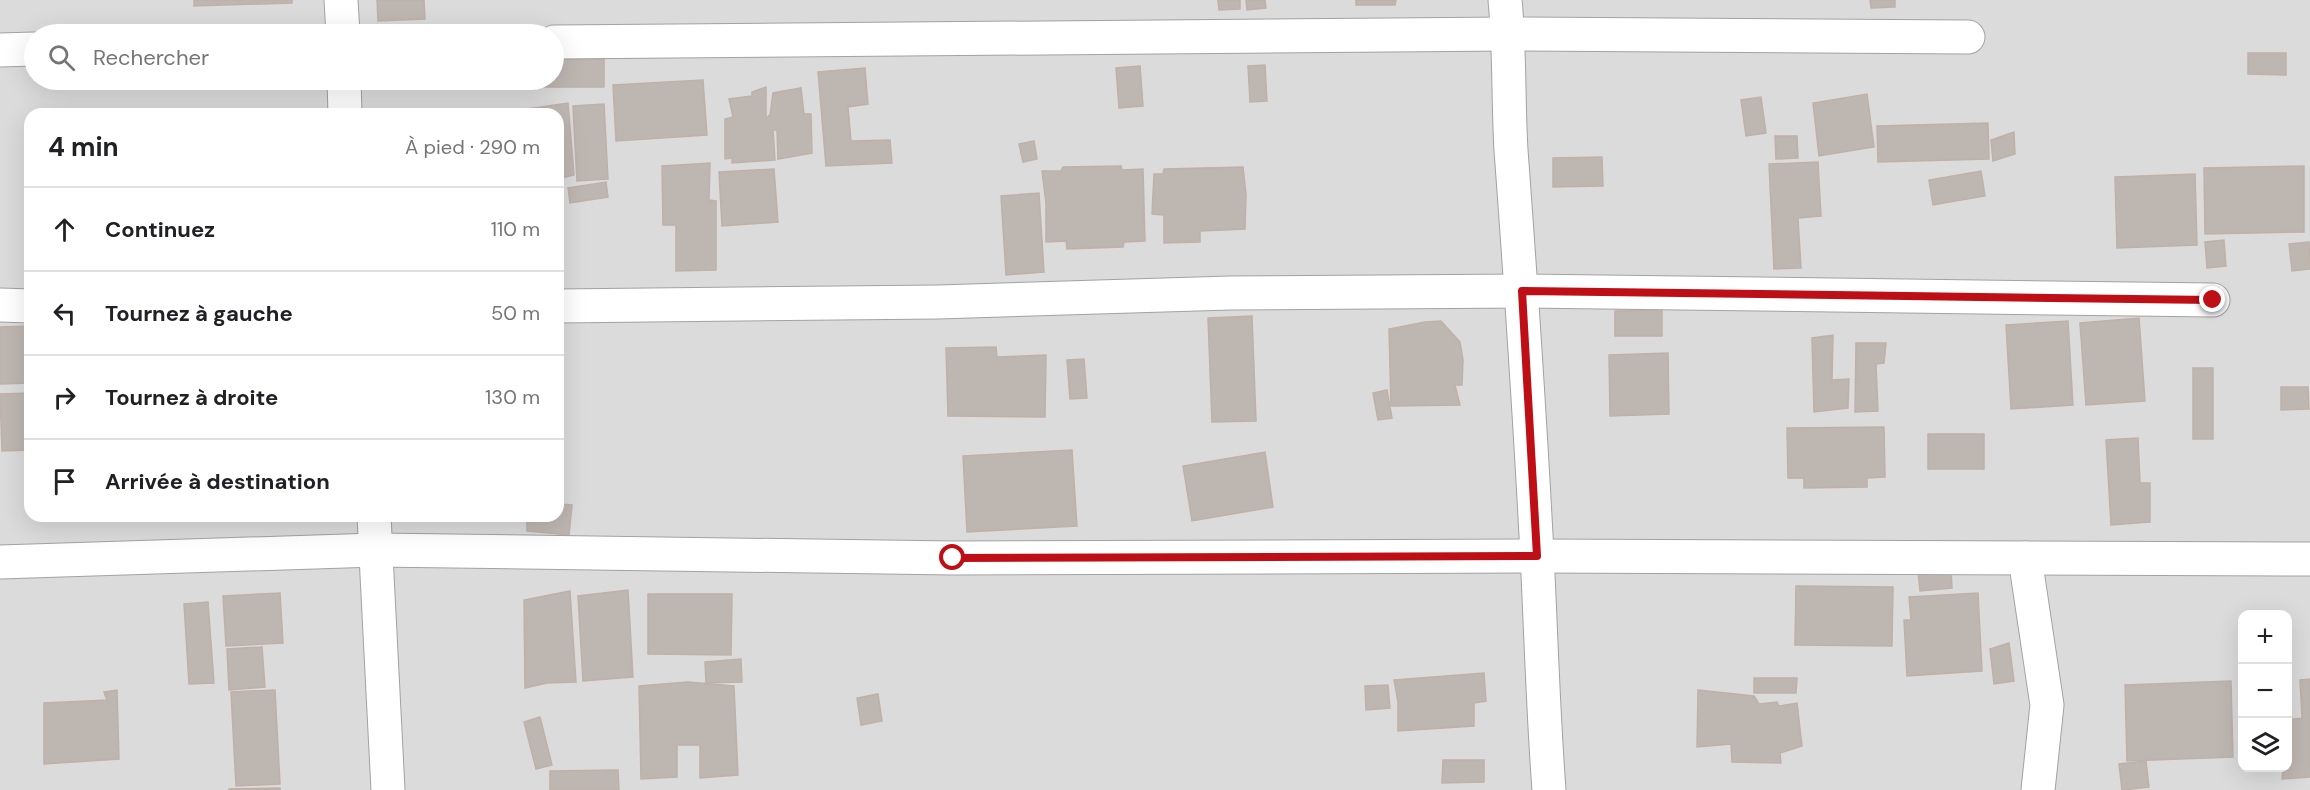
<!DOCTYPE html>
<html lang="fr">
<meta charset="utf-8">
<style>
:root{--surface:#fff;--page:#f2f2f2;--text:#202124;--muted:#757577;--line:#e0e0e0}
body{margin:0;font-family:"DM Sans",sans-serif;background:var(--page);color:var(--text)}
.controls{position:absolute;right:18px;bottom:18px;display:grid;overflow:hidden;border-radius:12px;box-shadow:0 6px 24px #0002}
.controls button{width:54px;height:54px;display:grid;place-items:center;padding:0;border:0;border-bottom:2px solid var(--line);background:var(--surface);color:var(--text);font:30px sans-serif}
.stop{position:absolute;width:18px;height:18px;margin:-14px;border:4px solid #be0e16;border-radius:50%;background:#fff}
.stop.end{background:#be0e16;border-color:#fff;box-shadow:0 2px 6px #0008}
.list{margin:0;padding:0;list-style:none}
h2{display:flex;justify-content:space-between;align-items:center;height:78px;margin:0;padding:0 24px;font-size:26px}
h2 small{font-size:20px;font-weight:400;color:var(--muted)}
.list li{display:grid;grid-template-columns:39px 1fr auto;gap:18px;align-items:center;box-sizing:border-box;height:84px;padding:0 24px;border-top:2px solid var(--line)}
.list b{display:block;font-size:22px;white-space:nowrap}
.list em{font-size:20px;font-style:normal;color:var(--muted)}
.icon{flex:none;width:33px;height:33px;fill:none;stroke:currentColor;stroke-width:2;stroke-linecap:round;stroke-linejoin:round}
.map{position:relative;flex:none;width:2310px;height:790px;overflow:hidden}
.search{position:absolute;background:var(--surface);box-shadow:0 6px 24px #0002;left:24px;top:24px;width:540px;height:66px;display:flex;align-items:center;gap:15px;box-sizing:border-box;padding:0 21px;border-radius:33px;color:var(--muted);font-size:22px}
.panel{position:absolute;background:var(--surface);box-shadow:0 6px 24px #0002;left:24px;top:108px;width:540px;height:414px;border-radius:18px}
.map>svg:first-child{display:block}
.residential{fill:#dcdbdb;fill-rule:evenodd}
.building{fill:#beb6b1;stroke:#bfb1a8;stroke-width:1.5}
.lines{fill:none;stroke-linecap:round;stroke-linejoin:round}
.street-casing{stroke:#a2a2a2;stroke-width:35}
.street{stroke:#fff;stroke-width:33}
.route{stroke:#be0e16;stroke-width:8}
</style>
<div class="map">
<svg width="2310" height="790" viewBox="0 0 2310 790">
<rect width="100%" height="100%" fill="#eeebe5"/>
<path class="residential" d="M0,0H2310V790H0ZM34,34H554V80H34ZM30,114H558V516H30ZM2242,614H2288V768H2242Z"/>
<g class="building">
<polygon points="194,0 292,0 292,3 194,6"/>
<polygon points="377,0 424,0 425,19 378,21"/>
<polygon points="1218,0 1240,0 1240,9 1219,10"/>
<polygon points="1246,0 1265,0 1266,8 1247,10"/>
<polygon points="1356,0 1396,0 1395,5 1356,5"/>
<polygon points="1870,0 1895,0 1895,7 1871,8"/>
<polygon points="2248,53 2286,53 2286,75 2248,74"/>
<polygon points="554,59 604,59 604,87 540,87 540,80 554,80"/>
<polygon points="1265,65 1267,101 1250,102 1248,66"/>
<polygon points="1140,66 1143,106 1119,108 1116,68"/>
<polygon points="865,68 868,104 848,107 851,141 890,140 892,163 826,166 818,72"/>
<polygon points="703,80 707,135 616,141 613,85"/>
<polygon points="766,87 766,118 770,115 773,93 801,88 804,114 811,114 812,153 778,159 777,130 773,130 775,160 732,163 732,158 725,159 725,119 733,117 729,99 752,96 752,92"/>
<polygon points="1867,94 1874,147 1819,156 1813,103"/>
<polygon points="1761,97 1766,133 1746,136 1741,100"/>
<polygon points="568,103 574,175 558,179 558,114 499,113"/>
<polygon points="604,104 608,179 577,181 573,106"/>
<polygon points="1988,123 1989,159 1878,162 1877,126"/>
<polygon points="2014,132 2015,154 1993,161 1991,140"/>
<polygon points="1775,136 1797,136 1798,158 1776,159"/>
<polygon points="1034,141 1037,159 1023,162 1019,144"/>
<polygon points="1602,157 1603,186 1553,187 1553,158"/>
<polygon points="1818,162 1821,216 1798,218 1801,268 1774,269 1769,164"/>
<polygon points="710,163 709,200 716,201 716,270 676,271 676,225 663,225 662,166"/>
<polygon points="1121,166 1122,170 1143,169 1145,241 1124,242 1123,247 1067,249 1066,241 1046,242 1046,203 1042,171 1061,171 1063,167"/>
<polygon points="2304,166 2304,232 2205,234 2204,168"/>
<polygon points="1243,167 1246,194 1245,229 1200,231 1200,242 1164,243 1164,215 1152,214 1154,174 1163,174 1164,169"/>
<polygon points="774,169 778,222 722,226 719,172"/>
<polygon points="1981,171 1985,196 1933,205 1929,180"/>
<polygon points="2195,174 2197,245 2117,248 2115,177"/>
<polygon points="606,182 608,197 570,203 568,188"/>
<polygon points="1039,193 1044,272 1006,275 1001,196"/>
<polygon points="2224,240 2226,266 2207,268 2205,242"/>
<polygon points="2309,242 2310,269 2292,271 2289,244"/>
<polygon points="1662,310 1662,336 1615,336 1615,311"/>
<polygon points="1252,316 1256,421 1212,422 1208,318"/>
<polygon points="2139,318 2145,401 2086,405 2080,323"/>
<polygon points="1441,321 1460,342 1463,360 1462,385 1455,385 1460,405 1391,406 1389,329 1425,322"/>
<polygon points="2068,321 2073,405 2011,409 2006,325"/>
<polygon points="30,326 30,383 0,384 0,327"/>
<polygon points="1833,335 1832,380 1849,379 1848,408 1814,412 1812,338"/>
<polygon points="1856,343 1886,343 1884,363 1876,364 1878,411 1855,412"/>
<polygon points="996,347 997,357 1046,355 1045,417 948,416 946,348"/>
<polygon points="1668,353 1669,414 1610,416 1609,355"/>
<polygon points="1084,359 1087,398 1070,399 1067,360"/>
<rect x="2193" y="368" width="20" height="71"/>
<polygon points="2281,387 2308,387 2309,409 2281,410"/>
<polygon points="1387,390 1392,418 1378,420 1373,393"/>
<polygon points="30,393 30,450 2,451 0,394"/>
<polygon points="1884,427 1885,477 1867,478 1867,487 1804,488 1804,478 1788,478 1787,428"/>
<rect x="1928" y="434" width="56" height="35"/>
<polygon points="2138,438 2140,483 2150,483 2150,522 2111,525 2106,440"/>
<polygon points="1072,450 1077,526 967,532 963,456"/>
<polygon points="1265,452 1273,507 1192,521 1183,466"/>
<polygon points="558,504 572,505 569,535 527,531 527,516 558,516"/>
<polygon points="1951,569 1952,588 1920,591 1918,571"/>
<polygon points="1796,586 1893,587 1892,646 1795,645"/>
<polygon points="628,590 633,677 583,681 578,596"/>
<polygon points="570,591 576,682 547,683 525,688 524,600"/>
<polygon points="280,593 283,643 226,646 223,596"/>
<polygon points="1978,593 1982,671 1907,676 1904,620 1911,620 1909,597"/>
<polygon points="648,594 732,594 731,655 648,654"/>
<polygon points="208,602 214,683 189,684 184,604"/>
<polygon points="2009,643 2014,681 1994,684 1990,649"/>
<polygon points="262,647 265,687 229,690 227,649"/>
<polygon points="741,659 742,682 706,683 705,662"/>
<polygon points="1484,673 1486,701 1474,703 1474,726 1398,731 1398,702 1394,680"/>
<polygon points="1754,678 1797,678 1796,693 1754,693"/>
<polygon points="2310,679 2310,777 2282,779 2283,768 2288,768 2288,720 2302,718 2300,680"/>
<polygon points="2231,681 2233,757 2127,761 2125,685"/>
<polygon points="688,682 734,686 738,775 700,778 700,745 677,745 677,777 641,779 639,686"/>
<polygon points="1388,685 1390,708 1366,710 1365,686"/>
<polygon points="117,690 119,759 44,764 44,703 107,700 104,692"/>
<polygon points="275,690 280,784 236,786 231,692"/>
<polygon points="1698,690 1754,696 1759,704 1777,702 1779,706 1797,703 1802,746 1780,753 1781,763 1732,762 1731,744 1697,747"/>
<polygon points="878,694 882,721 861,725 857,698"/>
<polygon points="540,717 552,765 536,769 524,722"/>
<polygon points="1443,760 1484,760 1484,782 1442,783"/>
<polygon points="2146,761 2149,787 2122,790 2119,764"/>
<polygon points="618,770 619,790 550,790 550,771"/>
<polygon points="280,788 280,790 229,790 229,789"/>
</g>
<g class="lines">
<defs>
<g id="street">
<polyline points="341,0 343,34"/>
<path d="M1505,0C1510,50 1508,100 1511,150C1521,285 1530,419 1537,554C1541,633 1543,711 1549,790"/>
<polyline points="554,42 1509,34 1968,37"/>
<polyline points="0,50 34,49"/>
<polyline points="344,80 345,114"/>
<polyline points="0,305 30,306"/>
<polyline points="558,306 938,302 1230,293 1523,291 2213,300"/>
<polyline points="374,516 388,790"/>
<polyline points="2025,558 2047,705 2038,790"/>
<polyline points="0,562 376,550 953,558 1537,556 2310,559"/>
</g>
</defs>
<use href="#street" class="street-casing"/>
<use href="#street" class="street"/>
</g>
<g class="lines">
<polyline class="route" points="953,558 1537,556 1522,291 2213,300"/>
</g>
</svg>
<div class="controls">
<button>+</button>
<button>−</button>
<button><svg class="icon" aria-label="layers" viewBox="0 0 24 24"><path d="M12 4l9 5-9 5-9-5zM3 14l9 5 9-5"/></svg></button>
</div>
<div class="stop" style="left:953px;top:558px"></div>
<div class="stop end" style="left:2213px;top:300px"></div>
<div class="search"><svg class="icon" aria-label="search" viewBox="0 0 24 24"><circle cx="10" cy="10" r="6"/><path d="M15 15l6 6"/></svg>Rechercher</div>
<section class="panel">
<h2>4 min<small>À pied · 290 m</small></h2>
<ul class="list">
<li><svg class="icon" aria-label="ahead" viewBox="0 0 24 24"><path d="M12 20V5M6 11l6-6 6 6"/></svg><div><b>Continuez</b></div><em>110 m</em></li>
<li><svg class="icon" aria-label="left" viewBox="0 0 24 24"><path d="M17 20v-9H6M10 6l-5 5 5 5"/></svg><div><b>Tournez à gauche</b></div><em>50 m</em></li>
<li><svg class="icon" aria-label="right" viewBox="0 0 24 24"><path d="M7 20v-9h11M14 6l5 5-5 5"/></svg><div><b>Tournez à droite</b></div><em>130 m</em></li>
<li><svg class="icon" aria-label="arrive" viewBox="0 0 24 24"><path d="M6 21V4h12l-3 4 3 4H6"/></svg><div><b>Arrivée à destination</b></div></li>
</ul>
</section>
</div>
